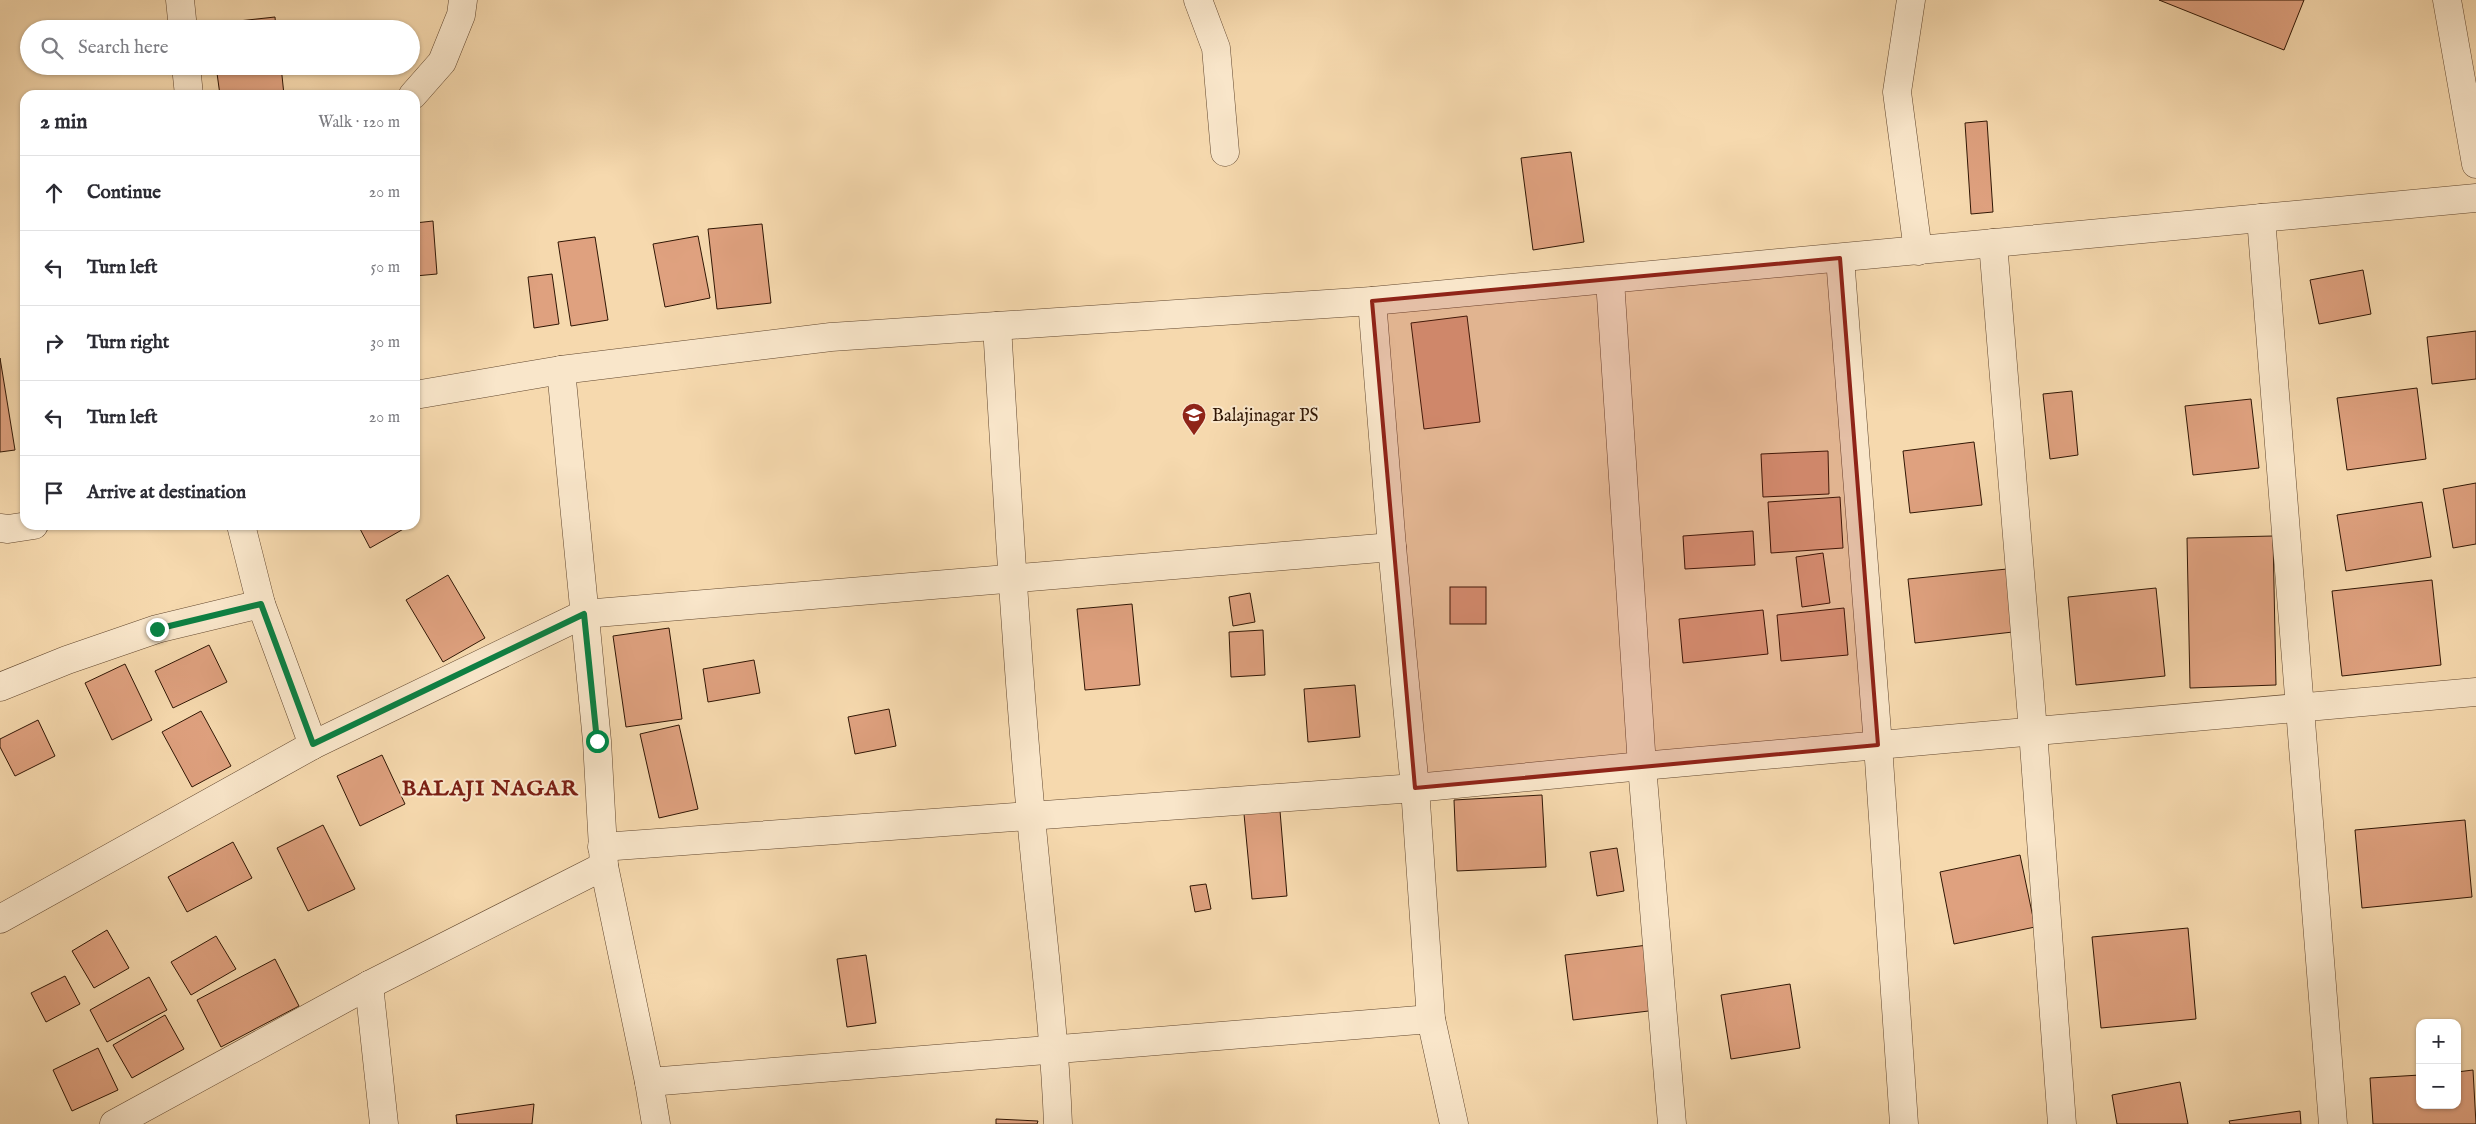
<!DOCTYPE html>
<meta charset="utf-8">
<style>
:root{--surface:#fff;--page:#f2f2f3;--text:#2b2b33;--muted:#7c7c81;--line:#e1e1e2}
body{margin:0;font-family:"IM FELL English",serif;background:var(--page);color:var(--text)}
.controls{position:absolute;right:15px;bottom:15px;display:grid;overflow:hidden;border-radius:10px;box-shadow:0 1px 4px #0004}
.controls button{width:45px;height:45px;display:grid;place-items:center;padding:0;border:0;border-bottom:1px solid var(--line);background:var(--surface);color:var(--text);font:25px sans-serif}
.stop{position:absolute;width:15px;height:15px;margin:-11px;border:4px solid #0b8043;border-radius:50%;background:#fff}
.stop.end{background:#0b8043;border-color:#fff;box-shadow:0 1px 5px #0008}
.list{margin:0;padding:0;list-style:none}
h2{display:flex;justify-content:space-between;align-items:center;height:65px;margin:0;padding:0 20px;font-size:21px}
h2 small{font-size:16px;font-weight:400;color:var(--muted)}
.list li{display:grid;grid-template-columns:32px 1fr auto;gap:15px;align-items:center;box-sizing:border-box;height:75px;padding:0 20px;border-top:1px solid var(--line)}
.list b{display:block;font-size:19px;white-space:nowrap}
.list em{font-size:16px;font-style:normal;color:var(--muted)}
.icon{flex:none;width:28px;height:28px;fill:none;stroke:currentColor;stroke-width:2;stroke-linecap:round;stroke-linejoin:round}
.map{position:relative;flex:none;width:2476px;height:1124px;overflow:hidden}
.search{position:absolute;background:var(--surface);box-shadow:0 1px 4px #0004;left:20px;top:20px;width:400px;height:55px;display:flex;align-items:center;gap:12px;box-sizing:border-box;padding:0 18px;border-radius:28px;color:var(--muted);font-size:19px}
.panel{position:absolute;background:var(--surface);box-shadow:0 1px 4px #0004;left:20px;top:90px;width:400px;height:440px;border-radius:15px}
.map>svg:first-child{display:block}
.building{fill:#dfa17f;stroke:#301604}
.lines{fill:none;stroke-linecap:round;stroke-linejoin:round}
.minor-casing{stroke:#62472e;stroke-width:29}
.minor{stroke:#f9e6ca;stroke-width:28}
.route{stroke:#0b8043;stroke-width:6}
.marked{fill:#8f2418;fill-opacity:0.2;stroke:#8f2418;stroke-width:4;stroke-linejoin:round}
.labels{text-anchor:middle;stroke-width:4;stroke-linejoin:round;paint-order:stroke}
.poi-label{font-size:18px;fill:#301604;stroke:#f9e6ca;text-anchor:start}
.district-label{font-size:22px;font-weight:bold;letter-spacing:1px;fill:#7a1f14;stroke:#f9e6ca}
</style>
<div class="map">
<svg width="2476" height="1124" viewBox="0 0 2476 1124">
<rect width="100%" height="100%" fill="#f6d9ae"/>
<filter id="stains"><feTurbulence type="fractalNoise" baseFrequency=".004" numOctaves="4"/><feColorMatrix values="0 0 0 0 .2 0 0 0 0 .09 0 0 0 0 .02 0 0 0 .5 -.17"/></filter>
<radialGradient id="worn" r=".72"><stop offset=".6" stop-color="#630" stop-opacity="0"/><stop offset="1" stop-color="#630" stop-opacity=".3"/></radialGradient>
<g class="building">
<polygon points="2159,0 2304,0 2284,50"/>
<polygon points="275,17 276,29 212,29 211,24"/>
<polygon points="216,66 281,66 284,95 220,95"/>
<polygon points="1987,121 1993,212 1971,214 1965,123"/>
<polygon points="1571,152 1584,242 1533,250 1521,158"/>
<polygon points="433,221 437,274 415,276 415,223"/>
<polygon points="762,224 771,303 717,309 708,229"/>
<polygon points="698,236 710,298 665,307 653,244"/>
<polygon points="595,237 608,320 571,326 558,242"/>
<polygon points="2363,270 2371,314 2319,324 2310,280"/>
<polygon points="552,274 559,324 534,328 528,277"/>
<polygon points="1467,316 1480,422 1424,429 1411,323"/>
<polygon points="2476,331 2476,379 2432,384 2427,337"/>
<polygon points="0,358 15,450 0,452"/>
<polygon points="2417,388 2426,459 2347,470 2337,398"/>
<polygon points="2072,391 2078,455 2050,459 2043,394"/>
<polygon points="2251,399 2259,468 2193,475 2185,406"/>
<polygon points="1974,442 1982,505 1910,513 1903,451"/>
<polygon points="1828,451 1829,494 1763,497 1761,454"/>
<polygon points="2476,483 2476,544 2453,548 2443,489"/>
<polygon points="1840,497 1843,548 1771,553 1768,502"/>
<polygon points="2422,502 2431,557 2346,571 2337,515"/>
<polygon points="358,525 407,525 407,527 370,548"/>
<polygon points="1753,531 1755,565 1685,569 1683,536"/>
<polygon points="2273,536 2276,685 2190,688 2187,538"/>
<polygon points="1823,553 1830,603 1802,607 1796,557"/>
<polygon points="2007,569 2013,632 1915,643 1908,579"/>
<polygon points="448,575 485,638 443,662 406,600"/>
<polygon points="2432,580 2441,665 2342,676 2332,591"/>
<rect x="1450" y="587" width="36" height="37"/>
<polygon points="2156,588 2165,676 2076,685 2068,597"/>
<polygon points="1250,593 1255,622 1233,626 1229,597"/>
<polygon points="1132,604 1140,685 1085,690 1077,609"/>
<polygon points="1844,608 1848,655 1781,661 1777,615"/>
<polygon points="1763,610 1768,654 1683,663 1679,619"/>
<polygon points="669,628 682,719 626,727 613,636"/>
<polygon points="1263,630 1265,675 1231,677 1229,632"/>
<polygon points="209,645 227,682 173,708 155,671"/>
<polygon points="754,660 760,693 708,702 703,669"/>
<polygon points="125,664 152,720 112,740 85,683"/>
<polygon points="1355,685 1360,737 1308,742 1304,689"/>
<polygon points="889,709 896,746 855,754 848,717"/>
<polygon points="201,711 231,766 192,787 162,732"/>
<polygon points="38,720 55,756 15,776 0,747 0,739"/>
<polygon points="679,725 698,809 659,818 640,734"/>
<polygon points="382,755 405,804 360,826 337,776"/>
<polygon points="1542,795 1546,867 1457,871 1454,800"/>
<polygon points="1280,811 1287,896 1252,899 1244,814"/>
<polygon points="2465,820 2472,897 2362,908 2355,830"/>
<polygon points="323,825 355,889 308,911 277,848"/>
<polygon points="233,842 252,878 187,912 168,877"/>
<polygon points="1617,848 1624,891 1597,896 1590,852"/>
<polygon points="2020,855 2035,927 1954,944 1940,872"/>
<polygon points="1206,884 1211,909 1195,912 1190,886"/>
<polygon points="2188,928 2196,1019 2101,1028 2092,937"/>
<polygon points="107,930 129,968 94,988 72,951"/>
<polygon points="216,936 236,969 191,995 171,962"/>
<polygon points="1648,945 1657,1010 1573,1020 1565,955"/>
<polygon points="866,955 876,1023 847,1027 837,959"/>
<polygon points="275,959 299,1006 221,1047 197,1000"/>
<polygon points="65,976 80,1004 46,1022 31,993"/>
<polygon points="149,977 167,1010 107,1042 90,1010"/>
<polygon points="1790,984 1800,1048 1731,1059 1721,995"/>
<polygon points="165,1015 184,1049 132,1078 113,1045"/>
<polygon points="98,1048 118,1090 72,1111 53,1070"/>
<polygon points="2473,1070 2476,1124 2373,1124 2370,1078 2420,1075 2420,1105 2457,1105 2457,1072"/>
<polygon points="2180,1082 2188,1124 2117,1124 2112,1095"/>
<polygon points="534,1104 532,1124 457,1124 456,1115"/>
<polygon points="2300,1111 2301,1124 2230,1124 2229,1121"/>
<polygon points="996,1119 1038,1121 1037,1124 996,1124"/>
</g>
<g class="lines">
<defs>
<g id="minor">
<polyline points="180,0 183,29"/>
<polyline points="1198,0 1216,48 1225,152"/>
<polyline points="1911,0 1897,92 1918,251"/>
<polyline points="2447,0 2476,164"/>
<polyline points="186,66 189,95"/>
<polyline points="413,95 442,62 461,15 463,0"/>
<polyline points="2261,218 2333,1124"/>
<polyline points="1993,243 2033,731 2062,1124"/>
<polyline points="1840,258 1878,745 1904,1124"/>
<polyline points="1610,280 1642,766 1672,1124"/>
<polyline points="1372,301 1392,547 1415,788 1431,1019 1454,1124"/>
<path d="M997,326C1007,489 1016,652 1031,816C1040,919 1054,1021 1058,1124"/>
<polyline points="561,370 597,741 604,866 649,1082 656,1124"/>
<polyline points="415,395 561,370 831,337 1372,301 2476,198"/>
<polyline points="241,525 261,604 313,745"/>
<polyline points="0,528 8,529 34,525"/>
<polyline points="0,687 67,660 157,629 261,604"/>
<polyline points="602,847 1415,788 1642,766 2476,692"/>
<polyline points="0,919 313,745 584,614 1392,547"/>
<polyline points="369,985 384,1124"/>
<polyline points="649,1082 1431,1019"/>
<polyline points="114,1124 369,985 604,866"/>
</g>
</defs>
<use href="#minor" class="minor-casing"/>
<use href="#minor" class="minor"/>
</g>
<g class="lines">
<polyline class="route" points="157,629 261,604 313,744 584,614 597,741"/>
</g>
<path class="marked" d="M1840,258L1878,745L1415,788L1372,301Z"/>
<defs>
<symbol id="school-pin" viewBox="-11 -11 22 30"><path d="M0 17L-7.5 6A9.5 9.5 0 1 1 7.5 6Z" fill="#8f2418" stroke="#f9e6ca"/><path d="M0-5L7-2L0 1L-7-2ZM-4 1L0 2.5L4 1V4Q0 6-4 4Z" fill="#fff"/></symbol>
</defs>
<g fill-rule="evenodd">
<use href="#school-pin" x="1180" y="401" width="28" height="38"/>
</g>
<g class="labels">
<g class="poi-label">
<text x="1212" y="421">Balajinagar PS</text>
</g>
<g class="district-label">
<text x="490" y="795">BALAJI NAGAR</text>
</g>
</g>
<rect width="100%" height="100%" filter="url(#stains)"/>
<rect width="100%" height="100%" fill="url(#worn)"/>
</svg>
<div class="controls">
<button>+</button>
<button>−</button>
</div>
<div class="stop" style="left:597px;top:741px"></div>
<div class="stop end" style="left:157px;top:629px"></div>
<div class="search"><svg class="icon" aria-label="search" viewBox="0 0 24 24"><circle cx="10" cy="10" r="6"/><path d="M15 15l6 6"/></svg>Search here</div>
<section class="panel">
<h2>2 min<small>Walk · 120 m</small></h2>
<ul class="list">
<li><svg class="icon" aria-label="ahead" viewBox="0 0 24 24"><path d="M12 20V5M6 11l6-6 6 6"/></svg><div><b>Continue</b></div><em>20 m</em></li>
<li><svg class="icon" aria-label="left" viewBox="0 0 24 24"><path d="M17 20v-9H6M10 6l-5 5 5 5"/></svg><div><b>Turn left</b></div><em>50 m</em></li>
<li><svg class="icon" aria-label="right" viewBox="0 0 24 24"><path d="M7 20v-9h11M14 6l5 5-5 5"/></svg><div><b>Turn right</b></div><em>30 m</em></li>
<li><svg class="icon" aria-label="left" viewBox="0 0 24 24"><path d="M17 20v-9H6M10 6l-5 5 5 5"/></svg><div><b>Turn left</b></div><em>20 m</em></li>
<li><svg class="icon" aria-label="arrive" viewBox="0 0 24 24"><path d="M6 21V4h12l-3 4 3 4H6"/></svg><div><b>Arrive at destination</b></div></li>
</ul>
</section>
</div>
